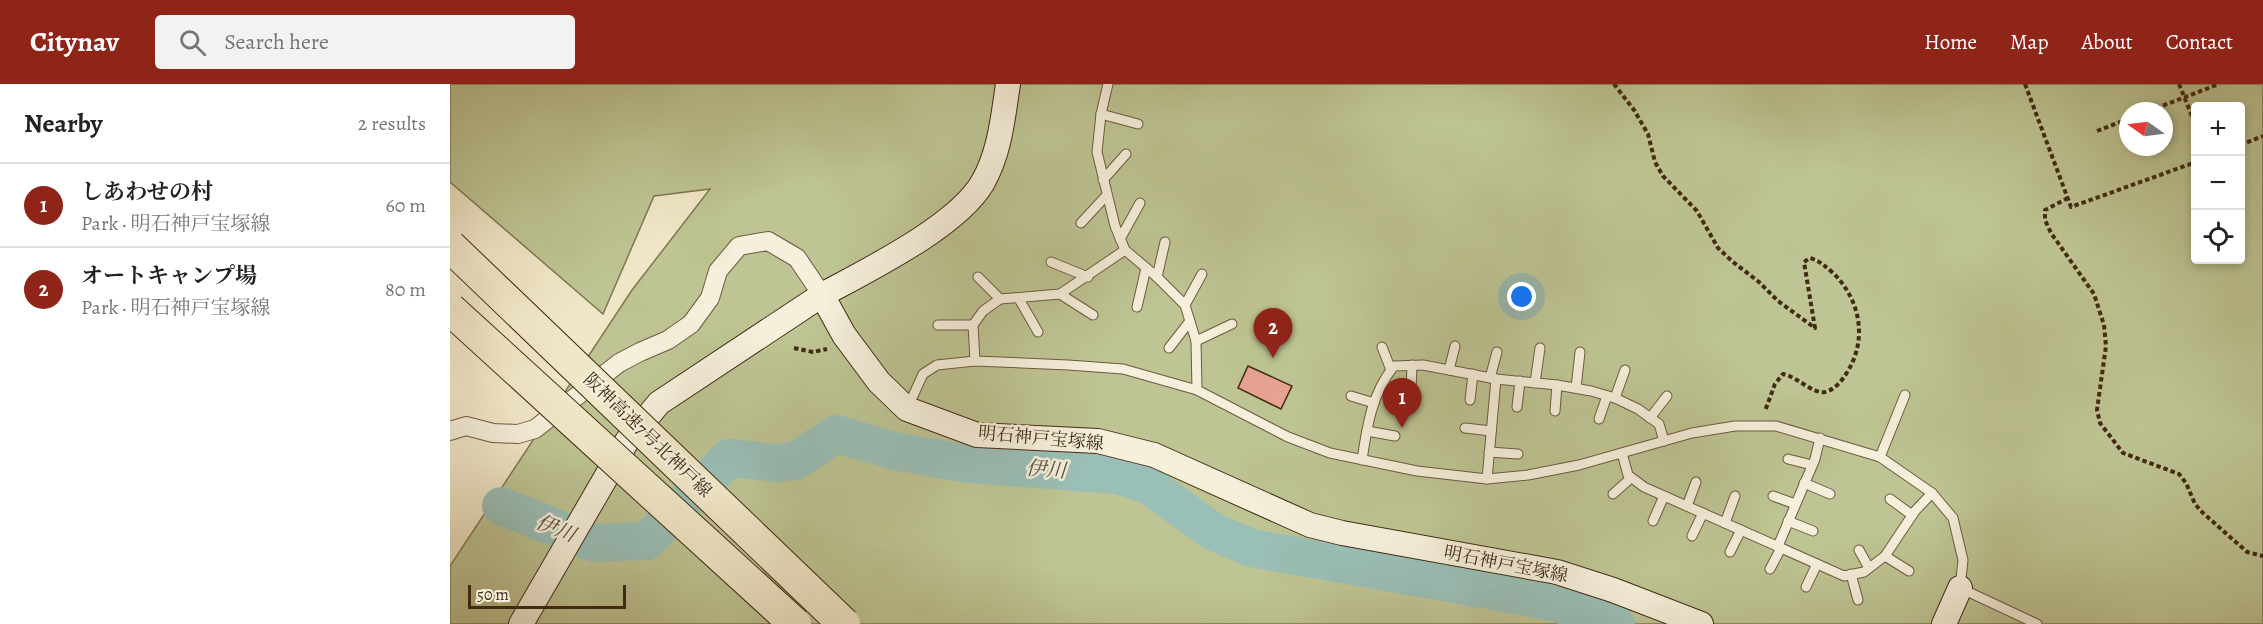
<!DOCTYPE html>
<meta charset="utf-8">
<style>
:root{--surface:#fff;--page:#f2f2f2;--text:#222;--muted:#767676;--line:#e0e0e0;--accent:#8f2418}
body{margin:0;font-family:Alegreya,"Noto Serif JP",serif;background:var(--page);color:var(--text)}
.controls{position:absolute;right:18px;top:18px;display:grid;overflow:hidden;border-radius:6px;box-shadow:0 3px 9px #0003}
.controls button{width:54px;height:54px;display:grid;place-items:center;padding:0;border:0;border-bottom:2px solid var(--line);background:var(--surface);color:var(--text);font:30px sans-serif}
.compass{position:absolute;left:1669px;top:18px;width:54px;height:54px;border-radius:50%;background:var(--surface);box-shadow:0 3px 9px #0003;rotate:284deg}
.scale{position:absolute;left:18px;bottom:15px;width:158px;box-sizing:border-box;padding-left:6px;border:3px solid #422a13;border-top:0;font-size:16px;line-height:21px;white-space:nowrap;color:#422a13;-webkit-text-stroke:4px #f5efdb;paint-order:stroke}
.you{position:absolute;left:1072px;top:213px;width:21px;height:21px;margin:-15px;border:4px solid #fff;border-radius:50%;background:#1a73e8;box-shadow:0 0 0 9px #1a73e833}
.badge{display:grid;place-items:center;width:39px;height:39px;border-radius:50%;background:var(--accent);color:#fff;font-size:20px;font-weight:700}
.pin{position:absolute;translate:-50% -50px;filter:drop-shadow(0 2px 3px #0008)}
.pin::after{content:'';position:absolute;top:32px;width:21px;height:18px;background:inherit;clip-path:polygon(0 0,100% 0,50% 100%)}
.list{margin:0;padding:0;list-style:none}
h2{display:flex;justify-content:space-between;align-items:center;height:78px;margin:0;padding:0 24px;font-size:26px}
h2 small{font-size:20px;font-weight:400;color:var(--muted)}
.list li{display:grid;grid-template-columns:39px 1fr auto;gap:18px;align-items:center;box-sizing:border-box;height:84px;padding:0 24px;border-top:2px solid var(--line)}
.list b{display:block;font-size:22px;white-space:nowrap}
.list p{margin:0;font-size:20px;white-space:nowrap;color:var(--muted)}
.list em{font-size:20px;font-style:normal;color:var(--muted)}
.icon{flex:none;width:33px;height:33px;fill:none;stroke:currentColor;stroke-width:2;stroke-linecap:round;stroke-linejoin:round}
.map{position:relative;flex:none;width:1813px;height:540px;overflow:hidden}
header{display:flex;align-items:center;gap:36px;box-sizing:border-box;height:84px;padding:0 30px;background:var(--accent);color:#fff}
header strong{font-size:28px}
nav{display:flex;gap:33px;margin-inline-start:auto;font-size:21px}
.search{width:420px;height:54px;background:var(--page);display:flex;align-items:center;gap:15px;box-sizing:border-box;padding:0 21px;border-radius:6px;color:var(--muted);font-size:22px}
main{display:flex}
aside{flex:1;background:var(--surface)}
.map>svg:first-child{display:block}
.green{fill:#bec493;stroke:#807753;stroke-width:1.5;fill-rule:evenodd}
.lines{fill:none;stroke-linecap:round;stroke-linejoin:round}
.river{stroke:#9abfb7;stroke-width:38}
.building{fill:#e7a291;stroke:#422a13;stroke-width:1.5}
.lane-casing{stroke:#6e5940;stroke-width:11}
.street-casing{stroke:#6e5940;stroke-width:20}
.secondary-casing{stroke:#422a13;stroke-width:26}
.path{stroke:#422a13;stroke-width:4;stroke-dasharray:4.5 3;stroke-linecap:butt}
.lane{stroke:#f5efdb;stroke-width:9}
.street{stroke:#f5efdb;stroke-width:18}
.secondary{stroke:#f5efdb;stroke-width:24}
.highway-bridge-casing{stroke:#422a13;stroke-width:34;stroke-linecap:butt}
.highway-bridge{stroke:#f0e7c8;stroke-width:32}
.labels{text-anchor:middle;stroke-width:5;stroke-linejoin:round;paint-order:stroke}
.street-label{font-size:18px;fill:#422a13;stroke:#f5efdb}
.water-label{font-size:20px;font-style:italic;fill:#584f3c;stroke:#f5efdb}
</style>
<header>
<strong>Citynav</strong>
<div class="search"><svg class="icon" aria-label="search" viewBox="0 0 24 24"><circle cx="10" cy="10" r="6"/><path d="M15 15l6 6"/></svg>Search here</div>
<nav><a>Home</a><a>Map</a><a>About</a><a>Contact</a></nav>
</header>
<main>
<aside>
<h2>Nearby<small>2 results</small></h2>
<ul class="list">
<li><span class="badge">1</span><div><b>しあわせの村</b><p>Park · 明石神戸宝塚線</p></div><em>60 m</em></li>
<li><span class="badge">2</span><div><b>オートキャンプ場</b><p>Park · 明石神戸宝塚線</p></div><em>80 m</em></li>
</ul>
</aside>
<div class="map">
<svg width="1813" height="540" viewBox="0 0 1813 540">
<rect width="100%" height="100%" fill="#f0e7c8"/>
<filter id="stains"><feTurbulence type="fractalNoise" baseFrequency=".00333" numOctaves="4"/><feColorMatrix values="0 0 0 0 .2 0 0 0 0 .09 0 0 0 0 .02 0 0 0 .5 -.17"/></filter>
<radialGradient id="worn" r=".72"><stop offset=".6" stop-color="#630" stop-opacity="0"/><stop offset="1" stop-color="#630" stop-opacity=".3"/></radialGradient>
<path class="green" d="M0,0H1813V540H0V482L182,206L260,105L204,112L153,230L0,98ZM1746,22H1790V176H1746ZM1678,27H1714V63H1678Z"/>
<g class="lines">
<polyline class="river" points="51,422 144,459 197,457 279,374 326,379 345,377 386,350 449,368 519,380 668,391 697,400 764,448 802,464 1104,518 1166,540"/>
</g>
<polygon class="building" points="798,282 842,302 831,325 788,304"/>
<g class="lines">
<defs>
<g id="lane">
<polyline points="658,0 651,30 647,68 665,142 675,166 707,193 735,221 746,257 747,306"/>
<polyline points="651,30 688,40"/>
<polyline points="653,96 676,70"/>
<polyline points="631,139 656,112"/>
<polyline points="670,155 690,119"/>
<polyline points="601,178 638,193"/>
<polyline points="528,193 550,215"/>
<polyline points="707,193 715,158"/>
<polyline points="610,210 643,231"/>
<polyline points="569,215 588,248"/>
<polyline points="735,221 752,190"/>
<polyline points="687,223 696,184"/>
<polyline points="488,241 523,241"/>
<polyline points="746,257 782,240"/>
<polyline points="932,263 941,286"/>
<polyline points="719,264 740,237"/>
<polyline points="525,277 523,241 533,227 550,215 610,210 675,166"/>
<polyline points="999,286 1005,262"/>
<polyline points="1040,294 1047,268"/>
<polyline points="1085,299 1090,264"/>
<polyline points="1126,304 1130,268"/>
<polyline points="961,305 962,281"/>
<polyline points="901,312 924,319"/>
<polyline points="1165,314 1175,286"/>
<polyline points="1020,316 1023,290"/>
<polyline points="458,323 473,290 487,281 525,277 618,281 673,285 747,306 838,353 880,369 967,387 1037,395 1078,391 1129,381 1242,349 1285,342 1326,342 1430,373 1482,409 1503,434 1513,476 1510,504 1587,540"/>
<polyline points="1067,323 1070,297"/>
<polyline points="1105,327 1107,301"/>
<polyline points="1200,334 1217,312"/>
<polyline points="1149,335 1157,312"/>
<polyline points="1015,344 1041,347"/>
<polyline points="917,347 945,352"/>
<polyline points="1039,368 1068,370"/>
<polyline points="1172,369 1178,391 1194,403 1394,492 1414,488 1435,472 1465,427 1482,409"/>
<polyline points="1430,373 1455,311"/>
<polyline points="1338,375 1362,381"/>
<path d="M912,376C917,342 922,309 944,282L973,281L1046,295L1107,301L1141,307L1165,314L1188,325L1209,340L1214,357"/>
<polyline points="1037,395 1046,295"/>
<polyline points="1354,399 1380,410"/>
<polyline points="1163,410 1181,394"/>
<polyline points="1323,412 1345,420"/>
<polyline points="1440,415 1462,431"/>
<polyline points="1237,422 1246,398"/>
<polyline points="1203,437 1214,412"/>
<polyline points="1338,437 1363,447"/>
<polyline points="1275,439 1285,412"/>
<polyline points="1242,452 1253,429"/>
<polyline points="1328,462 1365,375 1370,354"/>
<polyline points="1409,466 1419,484"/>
<polyline points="1280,468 1291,446"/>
<polyline points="1435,472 1459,487"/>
<polyline points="1320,485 1331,464"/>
<polyline points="1401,490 1408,516"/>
<polyline points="1356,503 1367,480"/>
</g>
<polyline id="street" points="0,347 16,342 43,349 68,350 85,345 169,279 190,268 218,256 241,240 260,214 268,187 289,162 318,157 347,174 372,211"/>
<g id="secondary">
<path d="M558,0C553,33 550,68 533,98C508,142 418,186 372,211L394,251L429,298L457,325L527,351L648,357L704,371L860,441L892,449L1107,488L1163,506L1251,540"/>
<polyline points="71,540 177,357 209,319 372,211"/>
<polyline points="1494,540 1510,504"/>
</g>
</defs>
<use href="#lane" class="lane-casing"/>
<use href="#street" class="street-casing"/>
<use href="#secondary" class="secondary-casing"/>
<g class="path">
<path d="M1164,0L1184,26L1198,50L1205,78L1213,92L1247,127L1268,164L1283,178L1309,198L1328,217L1365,244L1354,178L1360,174C1370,177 1375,182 1383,189C1411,216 1418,257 1396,290C1391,298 1384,306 1375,308C1362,310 1348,293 1333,290L1325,300L1315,327"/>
<polyline points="1575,0 1621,123 1746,78"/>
<polyline points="1729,0 1746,42"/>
<polyline points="1699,27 1769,0"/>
<polyline points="1647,47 1678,35"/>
<polyline points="1790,61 1813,52"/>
<polyline points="1618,114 1595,126 1595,136 1601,149 1644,210 1654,241 1656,262 1647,326 1650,339 1673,369 1729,390 1736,399 1745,420 1752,428 1797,468 1813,472"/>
<polyline points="344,264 363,268 377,265"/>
</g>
<use href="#lane" class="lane"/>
<use href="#street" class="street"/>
<use href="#secondary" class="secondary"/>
<defs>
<g id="highway-bridge">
<polyline points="0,162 394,540"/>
<polyline points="0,225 345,540"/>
</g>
</defs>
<use href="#highway-bridge" class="highway-bridge-casing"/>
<use href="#highway-bridge" class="highway-bridge"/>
</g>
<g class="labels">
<g class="street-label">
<text transform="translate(198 351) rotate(44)" y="6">阪神高速7号北神戸線</text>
<text transform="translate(591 354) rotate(5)" y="6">明石神戸宝塚線</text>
<text transform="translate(1056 480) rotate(11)" y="6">明石神戸宝塚線</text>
</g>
<g class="water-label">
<text transform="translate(596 385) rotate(4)" y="7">伊川</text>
<text transform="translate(106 444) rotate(22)" y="7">伊川</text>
</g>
</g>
<rect width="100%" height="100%" filter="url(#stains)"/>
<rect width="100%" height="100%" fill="url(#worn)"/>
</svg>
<div class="controls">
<button>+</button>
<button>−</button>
<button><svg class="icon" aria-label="locate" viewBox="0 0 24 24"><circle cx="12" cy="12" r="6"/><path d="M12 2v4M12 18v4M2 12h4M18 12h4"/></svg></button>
</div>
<svg class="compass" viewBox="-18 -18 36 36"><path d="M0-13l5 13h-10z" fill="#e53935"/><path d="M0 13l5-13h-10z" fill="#767676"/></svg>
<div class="scale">50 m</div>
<div class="you"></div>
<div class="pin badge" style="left:952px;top:344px">1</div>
<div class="pin badge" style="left:823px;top:274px">2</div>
</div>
</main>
